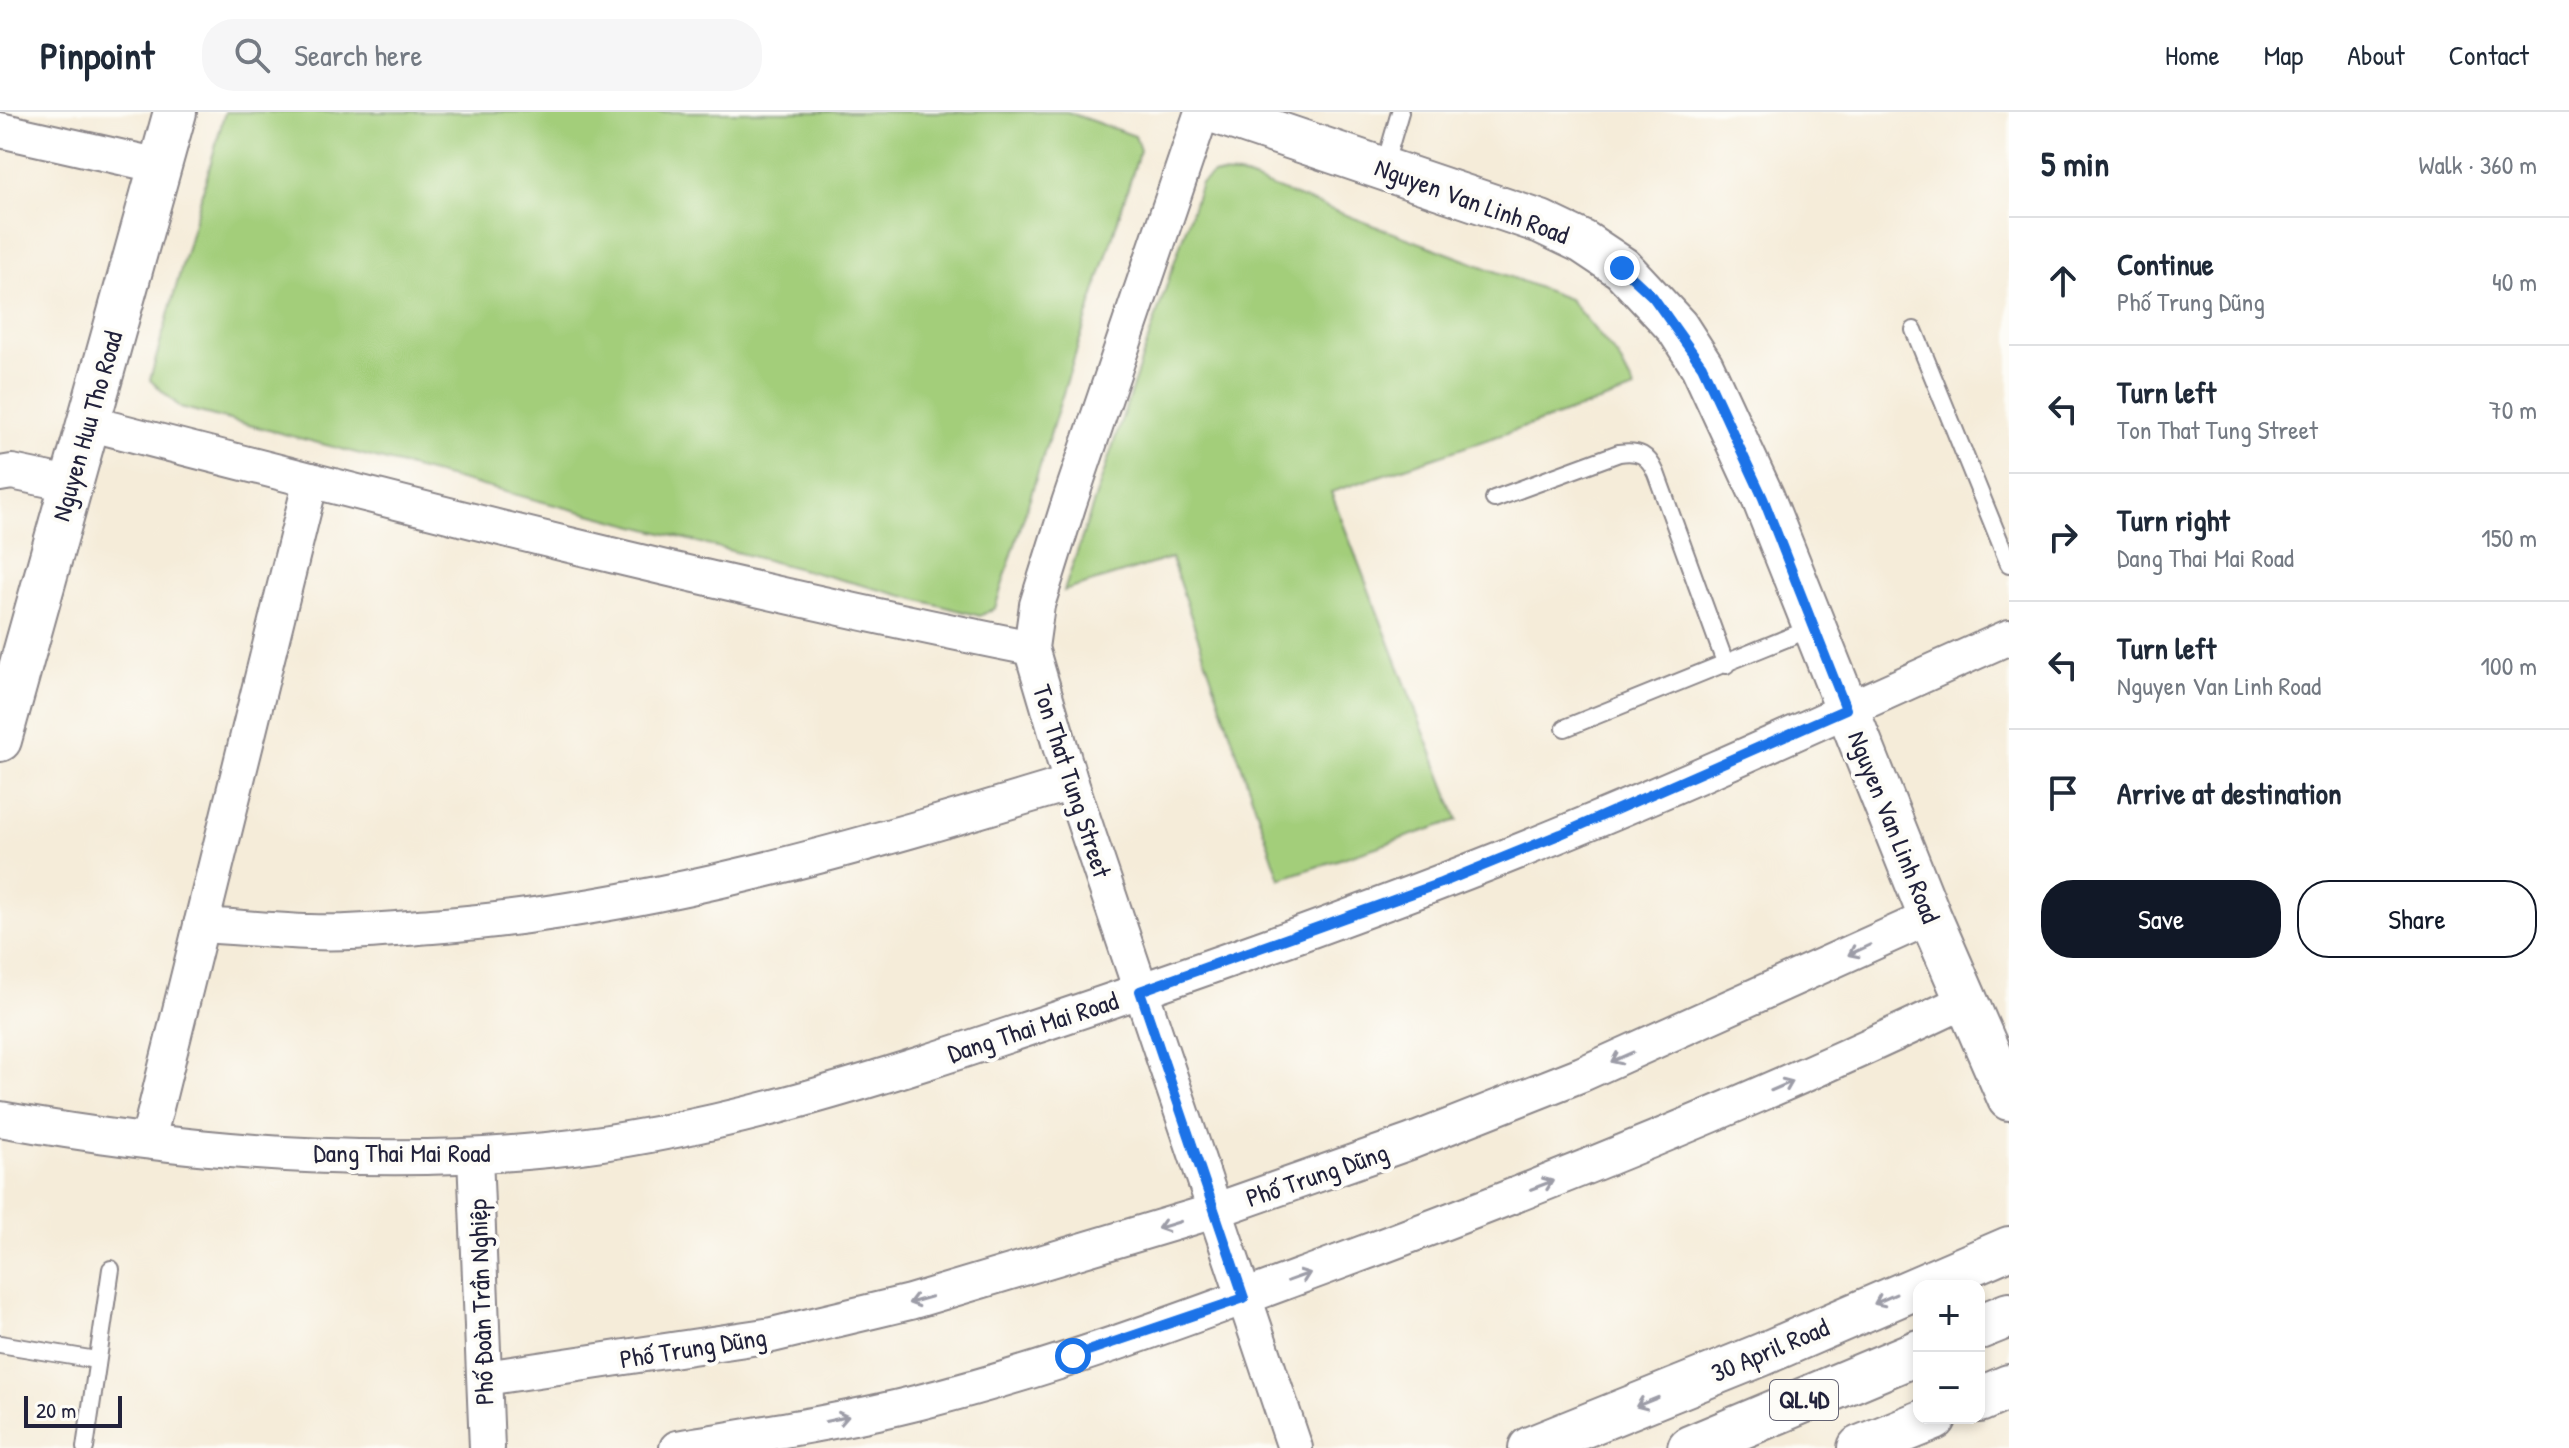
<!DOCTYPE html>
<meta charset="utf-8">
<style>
:root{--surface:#fff;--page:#f6f6f7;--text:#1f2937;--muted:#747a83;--line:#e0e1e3;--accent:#111827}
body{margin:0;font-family:"Patrick Hand",sans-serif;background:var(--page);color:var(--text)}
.controls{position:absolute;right:24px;bottom:24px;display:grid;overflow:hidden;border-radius:16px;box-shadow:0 4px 12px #0003}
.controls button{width:72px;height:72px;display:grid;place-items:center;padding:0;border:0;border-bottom:2px solid var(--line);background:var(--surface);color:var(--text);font:40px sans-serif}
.scale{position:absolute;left:24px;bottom:20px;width:98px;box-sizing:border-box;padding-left:8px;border:4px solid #22223b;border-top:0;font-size:22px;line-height:28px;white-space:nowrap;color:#22223b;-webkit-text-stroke:6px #fdfcf7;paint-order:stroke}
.stop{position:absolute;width:24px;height:24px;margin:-18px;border:6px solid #1a73e8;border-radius:50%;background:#fff}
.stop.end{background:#1a73e8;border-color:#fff;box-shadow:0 2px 8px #0008}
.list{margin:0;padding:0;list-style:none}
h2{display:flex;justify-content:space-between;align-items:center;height:104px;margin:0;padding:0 32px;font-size:34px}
h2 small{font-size:26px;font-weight:400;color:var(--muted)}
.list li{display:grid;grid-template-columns:52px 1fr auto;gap:24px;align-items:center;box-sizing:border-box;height:128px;padding:0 32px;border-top:2px solid var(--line)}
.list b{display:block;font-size:30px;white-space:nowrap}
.list p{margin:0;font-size:26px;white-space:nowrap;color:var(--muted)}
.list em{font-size:26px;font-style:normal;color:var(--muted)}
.actions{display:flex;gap:16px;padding:24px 32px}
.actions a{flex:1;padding:18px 0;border:2px solid var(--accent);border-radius:32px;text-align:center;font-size:28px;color:var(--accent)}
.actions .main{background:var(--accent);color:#fff}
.icon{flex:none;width:44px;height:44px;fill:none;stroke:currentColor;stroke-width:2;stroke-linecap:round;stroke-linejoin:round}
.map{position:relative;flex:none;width:2009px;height:1336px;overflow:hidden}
header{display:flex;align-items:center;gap:48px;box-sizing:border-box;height:112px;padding:0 40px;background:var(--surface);border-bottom:2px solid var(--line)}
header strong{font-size:38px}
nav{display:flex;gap:44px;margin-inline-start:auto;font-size:28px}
.search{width:560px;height:72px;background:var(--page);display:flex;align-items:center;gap:20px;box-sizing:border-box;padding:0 28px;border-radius:32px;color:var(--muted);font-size:30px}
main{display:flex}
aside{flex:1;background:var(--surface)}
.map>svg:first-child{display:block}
.green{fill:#a3ce7a;stroke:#62785a;stroke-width:2}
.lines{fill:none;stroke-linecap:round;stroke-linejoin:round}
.service-casing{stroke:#8c878a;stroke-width:20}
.minor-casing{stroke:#8c878a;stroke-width:38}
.tertiary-casing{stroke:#8c878a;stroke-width:46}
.trunk-casing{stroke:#8c878a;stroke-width:48}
.service{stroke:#fff;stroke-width:16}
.minor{stroke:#fff;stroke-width:34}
.tertiary{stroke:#fff;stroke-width:42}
.trunk{stroke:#fff;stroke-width:44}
.oneway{stroke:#9c9ca7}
.route{stroke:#1a73e8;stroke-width:10}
.labels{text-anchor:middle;stroke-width:8;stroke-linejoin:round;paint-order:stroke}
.shield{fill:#fdfcf7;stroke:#646373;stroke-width:2}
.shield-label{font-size:24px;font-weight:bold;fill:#22223b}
.street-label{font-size:26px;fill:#22223b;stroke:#fdfcf7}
</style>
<header>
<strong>Pinpoint</strong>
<div class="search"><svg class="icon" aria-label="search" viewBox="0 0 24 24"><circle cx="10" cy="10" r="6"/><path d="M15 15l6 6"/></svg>Search here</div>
<nav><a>Home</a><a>Map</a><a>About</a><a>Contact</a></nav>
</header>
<main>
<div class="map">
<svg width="2009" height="1336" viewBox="0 0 2009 1336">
<rect width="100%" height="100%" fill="#fdfcf7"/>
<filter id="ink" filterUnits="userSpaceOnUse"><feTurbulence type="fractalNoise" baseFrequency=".0125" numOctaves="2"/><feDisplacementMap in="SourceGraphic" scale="16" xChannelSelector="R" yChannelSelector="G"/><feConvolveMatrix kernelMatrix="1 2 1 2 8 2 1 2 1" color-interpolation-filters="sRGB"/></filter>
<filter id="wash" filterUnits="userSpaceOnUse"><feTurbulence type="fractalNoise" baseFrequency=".006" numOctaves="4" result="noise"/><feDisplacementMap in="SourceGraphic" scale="32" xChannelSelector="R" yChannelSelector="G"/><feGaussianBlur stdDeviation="1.8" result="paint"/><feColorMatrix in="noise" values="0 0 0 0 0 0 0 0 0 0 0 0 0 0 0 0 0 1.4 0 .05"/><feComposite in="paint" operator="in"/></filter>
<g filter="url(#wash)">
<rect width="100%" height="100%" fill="#f5ecd9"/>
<g class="green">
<polygon points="225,0 1067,0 1135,24 1140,38 995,496 980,504 180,295 150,268"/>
<polygon points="1213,62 1240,63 1569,187 1618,245 1635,278 1331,380 1458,708 1280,767 1171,446 1064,479 1201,71"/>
</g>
</g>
<g filter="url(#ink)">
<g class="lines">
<defs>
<g id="service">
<polyline points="1384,55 1400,0"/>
<polyline points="1914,218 2009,452"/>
<path d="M1494,387L1619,341C1639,338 1648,343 1656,361L1726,553"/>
<polyline points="1565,616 1812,516"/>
<polyline points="0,1232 96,1248"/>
<polyline points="85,1336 111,1157"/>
</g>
<g id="minor">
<polyline points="1202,0 1069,391 1037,493 1031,536 1071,671 1295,1336"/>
<polyline points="0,18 160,54"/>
<path d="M88,311C402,392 714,473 1031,536"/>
<polyline points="0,362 12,360 69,372"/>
<path d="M201,813C238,815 274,819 310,820C351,822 392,817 432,814C650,798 862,734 1071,671"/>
<path d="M0,1007C178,1039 367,1056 547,1038C720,1020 884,965 1048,910C1218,853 1388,793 1554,725C1707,663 1858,592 2009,525"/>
<polyline points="148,1028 311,368"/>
<polyline points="475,1044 487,1336"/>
<polyline points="485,1266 772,1223 910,1190 1214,1099 1410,1030 1582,962 1930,805"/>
<path d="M677,1336C758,1322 841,1310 920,1290C1060,1255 1196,1203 1331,1153C1546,1074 1758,988 1965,889"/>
</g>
<g id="tertiary">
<polyline points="1215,0 1541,110 1583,130 1622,156 1677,215 1702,254 1763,386 1930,805 2009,987"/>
<polyline points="0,628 175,0"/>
<polyline points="1530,1336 1761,1243 2009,1136"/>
</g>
<g id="trunk">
<polyline points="1979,1215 2009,1203"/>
<polyline points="1979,1288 2009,1275"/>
<polyline points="1690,1336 1919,1240"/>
<polyline points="1860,1336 1934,1306"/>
</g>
</defs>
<use href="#service" class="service-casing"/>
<use href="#minor" class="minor-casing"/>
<use href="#tertiary" class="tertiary-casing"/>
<use href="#trunk" class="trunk-casing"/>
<use href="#service" class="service"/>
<use href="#minor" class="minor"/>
<use href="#tertiary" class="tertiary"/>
<use href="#trunk" class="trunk"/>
</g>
<defs><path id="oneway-shaft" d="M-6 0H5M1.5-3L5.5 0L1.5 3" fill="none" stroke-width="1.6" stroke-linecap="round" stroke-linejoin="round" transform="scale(2)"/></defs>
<g class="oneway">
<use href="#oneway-shaft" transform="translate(1859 838) rotate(155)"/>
<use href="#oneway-shaft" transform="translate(1622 945) rotate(156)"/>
<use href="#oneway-shaft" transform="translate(1782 974) rotate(-23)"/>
<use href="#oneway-shaft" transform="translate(1542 1073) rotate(-21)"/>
<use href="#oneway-shaft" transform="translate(1169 1113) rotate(163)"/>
<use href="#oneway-shaft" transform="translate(1299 1165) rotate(-20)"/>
<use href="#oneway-shaft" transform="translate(1885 1187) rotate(156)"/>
<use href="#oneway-shaft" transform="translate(920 1188) rotate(164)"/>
<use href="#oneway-shaft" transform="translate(1647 1290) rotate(158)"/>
<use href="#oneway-shaft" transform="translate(837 1307) rotate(-12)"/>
</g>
</g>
<g class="lines" filter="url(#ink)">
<polyline class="route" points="1073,1244 1244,1186 1140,879 1441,771 1561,722 1846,597 1763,386 1702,254 1653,185 1622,156"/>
</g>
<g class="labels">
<rect class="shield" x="1770" y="1268" width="68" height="40" rx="6"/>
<g class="shield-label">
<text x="1804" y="1296">QL.4D</text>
</g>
<g class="street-label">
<text transform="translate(1472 89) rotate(20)" y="9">Nguyen Van Linh Road</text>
<text transform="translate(87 314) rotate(-74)" y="9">Nguyen Huu Tho Road</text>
<text transform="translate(1072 669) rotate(72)" y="9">Ton That Tung Street</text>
<text transform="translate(1894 715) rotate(68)" y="9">Nguyen Van Linh Road</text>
<text transform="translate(1033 915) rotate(-18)" y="9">Dang Thai Mai Road</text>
<text x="402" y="1050">Dang Thai Mai Road</text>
<text transform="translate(1317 1063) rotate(-19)" y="9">Phố Trung Dũng</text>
<text transform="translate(481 1190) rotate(-92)" y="9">Phố Đoàn Trần Nghiệp</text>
<text transform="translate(693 1236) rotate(-9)" y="9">Phố Trung Dũng</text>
<text transform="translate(1770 1238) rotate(-23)" y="9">30 April Road</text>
</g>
</g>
</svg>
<div class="controls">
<button>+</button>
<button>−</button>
</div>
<div class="scale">20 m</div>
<div class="stop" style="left:1073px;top:1244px"></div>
<div class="stop end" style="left:1622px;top:156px"></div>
</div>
<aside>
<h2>5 min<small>Walk · 360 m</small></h2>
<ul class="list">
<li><svg class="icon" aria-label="ahead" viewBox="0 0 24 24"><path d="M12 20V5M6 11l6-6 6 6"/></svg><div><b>Continue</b><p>Phố Trung Dũng</p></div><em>40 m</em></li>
<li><svg class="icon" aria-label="left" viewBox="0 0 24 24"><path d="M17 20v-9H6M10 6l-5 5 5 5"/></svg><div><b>Turn left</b><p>Ton That Tung Street</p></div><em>70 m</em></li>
<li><svg class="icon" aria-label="right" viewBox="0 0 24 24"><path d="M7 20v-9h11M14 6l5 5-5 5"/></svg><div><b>Turn right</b><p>Dang Thai Mai Road</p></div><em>150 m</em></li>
<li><svg class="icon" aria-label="left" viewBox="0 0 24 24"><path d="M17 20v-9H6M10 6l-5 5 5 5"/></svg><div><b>Turn left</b><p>Nguyen Van Linh Road</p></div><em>100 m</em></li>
<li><svg class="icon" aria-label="arrive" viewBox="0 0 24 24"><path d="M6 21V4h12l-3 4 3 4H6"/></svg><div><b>Arrive at destination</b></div></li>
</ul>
<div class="actions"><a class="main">Save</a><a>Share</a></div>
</aside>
</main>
